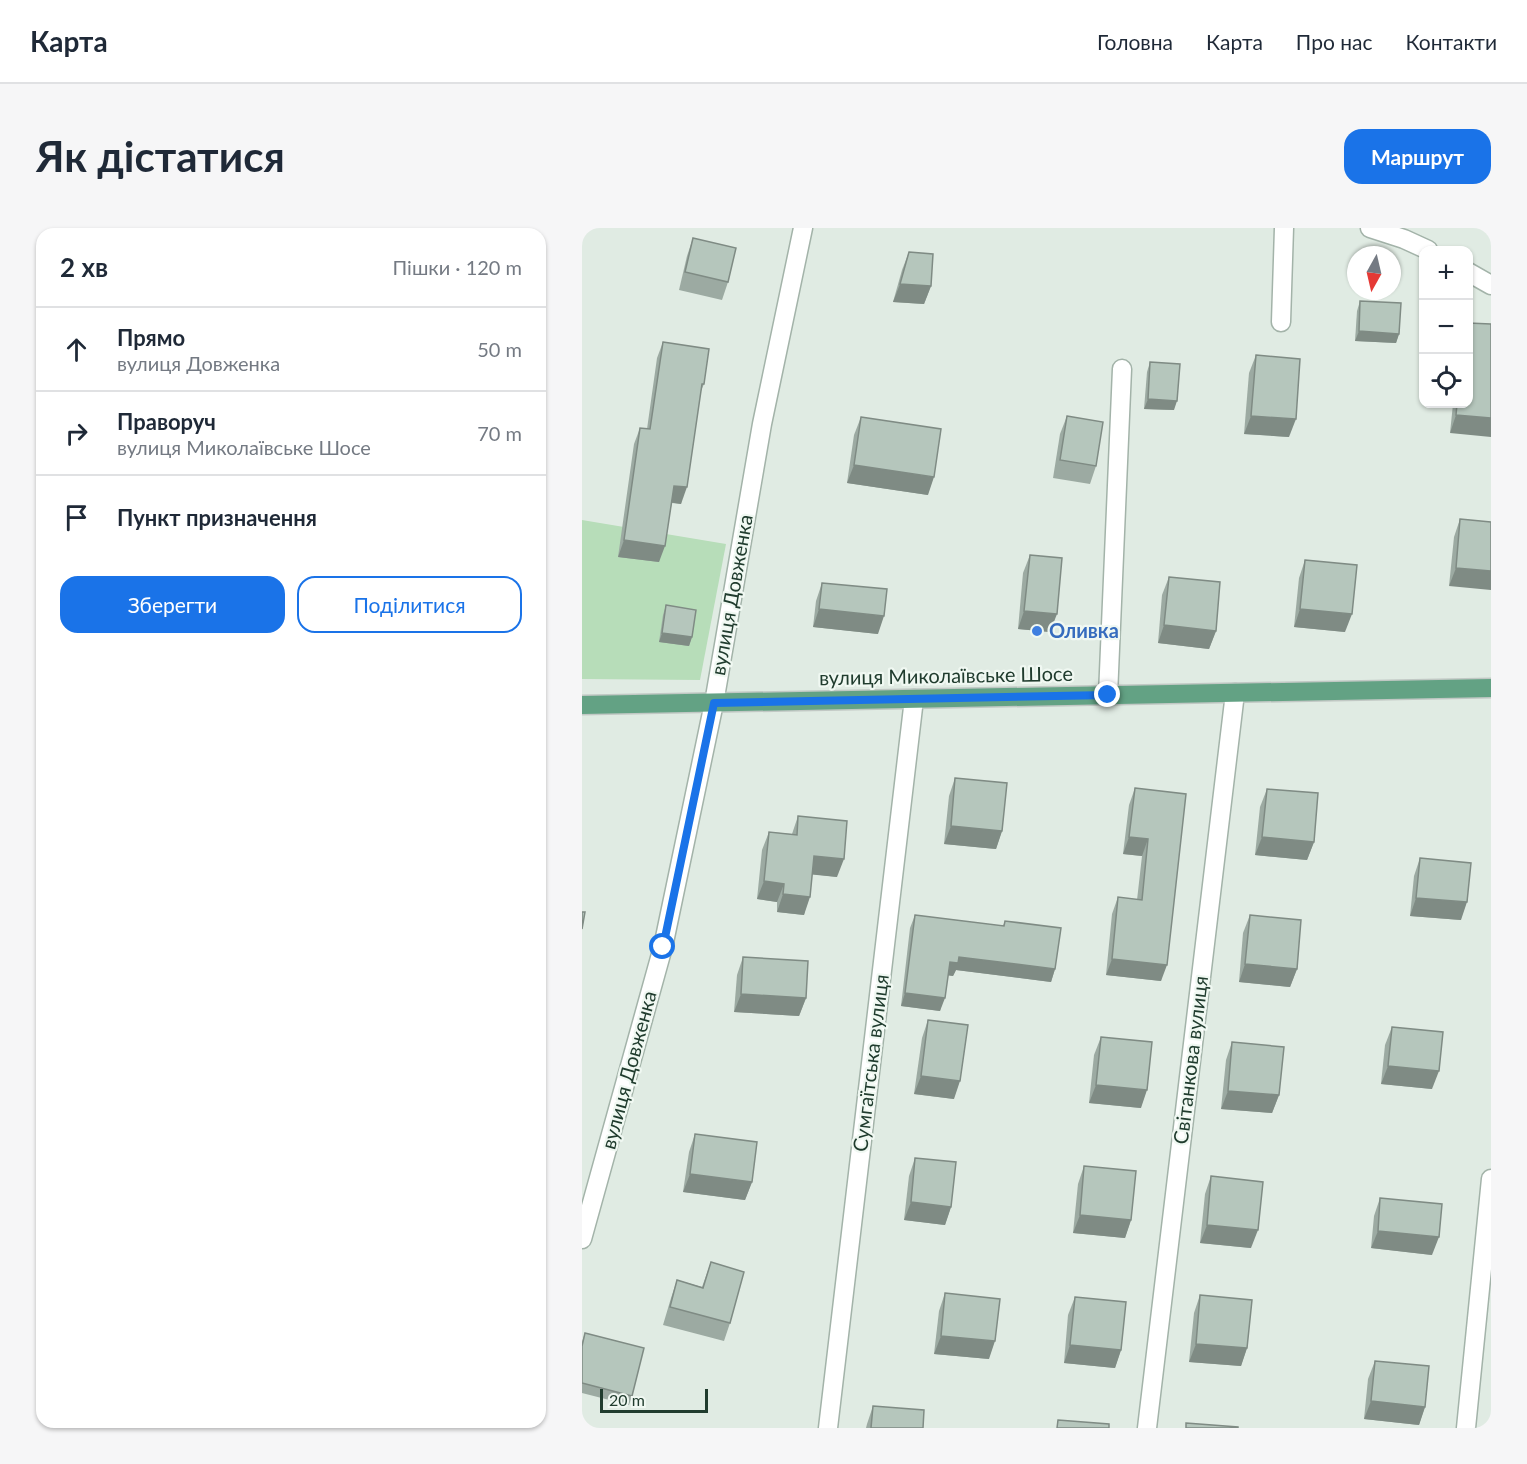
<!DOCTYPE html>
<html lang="uk">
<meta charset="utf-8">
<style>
:root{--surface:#fff;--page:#f6f6f7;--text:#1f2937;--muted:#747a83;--line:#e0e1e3;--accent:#1a73e8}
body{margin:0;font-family:Lato,sans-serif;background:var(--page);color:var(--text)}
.controls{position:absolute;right:18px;top:18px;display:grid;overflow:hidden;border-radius:12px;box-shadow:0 2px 4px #0004}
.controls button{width:54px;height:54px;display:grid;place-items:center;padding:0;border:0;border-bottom:2px solid var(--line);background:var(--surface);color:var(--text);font:30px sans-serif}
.compass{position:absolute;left:765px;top:18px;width:54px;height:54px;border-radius:50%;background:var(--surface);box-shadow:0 2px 4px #0004;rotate:188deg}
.scale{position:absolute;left:18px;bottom:15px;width:108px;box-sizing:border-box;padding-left:6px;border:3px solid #203c2e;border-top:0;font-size:16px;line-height:21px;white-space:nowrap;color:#203c2e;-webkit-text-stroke:4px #f0f8f2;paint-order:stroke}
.stop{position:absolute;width:18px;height:18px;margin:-14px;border:4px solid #1a73e8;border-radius:50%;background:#fff}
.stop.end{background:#1a73e8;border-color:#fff;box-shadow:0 2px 6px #0008}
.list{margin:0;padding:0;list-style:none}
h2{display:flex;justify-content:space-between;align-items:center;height:78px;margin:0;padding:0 24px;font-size:26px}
h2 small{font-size:20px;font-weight:400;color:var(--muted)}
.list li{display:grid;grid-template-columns:39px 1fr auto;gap:18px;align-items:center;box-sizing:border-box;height:84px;padding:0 24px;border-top:2px solid var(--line)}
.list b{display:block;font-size:22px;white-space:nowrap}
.list p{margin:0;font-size:20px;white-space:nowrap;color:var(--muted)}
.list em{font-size:20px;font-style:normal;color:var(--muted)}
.actions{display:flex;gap:12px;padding:18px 24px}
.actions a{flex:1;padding:14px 0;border:2px solid var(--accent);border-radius:18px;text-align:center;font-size:21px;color:var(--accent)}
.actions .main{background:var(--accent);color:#fff}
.icon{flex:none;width:33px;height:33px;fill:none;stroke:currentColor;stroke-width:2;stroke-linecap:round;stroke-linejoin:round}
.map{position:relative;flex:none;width:909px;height:1200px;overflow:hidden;border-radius:18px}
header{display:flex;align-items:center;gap:36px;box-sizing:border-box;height:84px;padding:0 30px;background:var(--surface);border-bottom:2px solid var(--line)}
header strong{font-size:28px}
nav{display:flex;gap:33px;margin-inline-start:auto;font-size:21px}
.intro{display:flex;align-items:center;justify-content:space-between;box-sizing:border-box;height:144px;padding:0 36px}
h1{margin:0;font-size:42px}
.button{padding:15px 27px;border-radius:18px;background:var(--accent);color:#fff;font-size:21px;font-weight:700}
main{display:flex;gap:36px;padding:0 36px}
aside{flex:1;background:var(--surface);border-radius:18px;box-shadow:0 2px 4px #0004}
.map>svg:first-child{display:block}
.green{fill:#b7ddb9}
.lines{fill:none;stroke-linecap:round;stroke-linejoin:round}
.service-casing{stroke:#a3b3a9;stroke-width:21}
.minor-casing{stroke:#a3b3a9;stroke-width:21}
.primary-casing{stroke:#c1c8c4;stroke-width:21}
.service{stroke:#fff;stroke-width:18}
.minor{stroke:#fff;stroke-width:18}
.primary{stroke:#63a284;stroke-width:18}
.wall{fill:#9caaa2}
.shaded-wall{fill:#7f8b84}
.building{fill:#b5c6bc;stroke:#7f8b84;stroke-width:1.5}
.route{stroke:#1a73e8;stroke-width:8}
.shop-dot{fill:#3f7fe0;stroke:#f0f8f2;stroke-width:2}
.labels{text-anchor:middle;stroke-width:4.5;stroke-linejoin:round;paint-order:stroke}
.street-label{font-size:20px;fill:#203c2e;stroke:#f0f8f2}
.shop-label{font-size:20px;font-weight:bold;fill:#366cbe;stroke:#f0f8f2;text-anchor:start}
</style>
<header>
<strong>Карта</strong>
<nav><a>Головна</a><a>Карта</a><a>Про нас</a><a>Контакти</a></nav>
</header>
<div class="intro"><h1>Як дістатися</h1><a class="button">Маршрут</a></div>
<main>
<aside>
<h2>2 хв<small>Пішки · 120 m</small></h2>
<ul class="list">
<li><svg class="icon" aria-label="ahead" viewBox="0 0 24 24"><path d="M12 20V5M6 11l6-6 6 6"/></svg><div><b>Прямо</b><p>вулиця Довженка</p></div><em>50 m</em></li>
<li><svg class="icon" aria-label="right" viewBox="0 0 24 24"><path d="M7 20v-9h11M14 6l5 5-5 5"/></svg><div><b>Праворуч</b><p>вулиця Миколаївське Шосе</p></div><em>70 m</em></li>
<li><svg class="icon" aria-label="arrive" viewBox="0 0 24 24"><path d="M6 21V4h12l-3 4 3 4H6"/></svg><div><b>Пункт призначення</b></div></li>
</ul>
<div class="actions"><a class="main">Зберегти</a><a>Поділитися</a></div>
</aside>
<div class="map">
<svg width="909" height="1200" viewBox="0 0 909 1200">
<rect width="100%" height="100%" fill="#e0ebe3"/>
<polygon class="green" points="0,292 144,316 118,452 0,451"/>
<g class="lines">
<defs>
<g id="service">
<polyline points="699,94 702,0"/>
<polyline points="526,467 540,141"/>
</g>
<g id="minor">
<polyline points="788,0 822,11 846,22"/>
<polyline points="886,44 909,57"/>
<polyline points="0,1011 81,719 132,475 180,196 221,0"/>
<polyline points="246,1200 332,471"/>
<polyline points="565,1200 653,465"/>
<polyline points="884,1200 909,951"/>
</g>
<polyline id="primary" points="0,477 909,460"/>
</defs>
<use href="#service" class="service-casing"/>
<use href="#minor" class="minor-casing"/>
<use href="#primary" class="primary-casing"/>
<use href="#service" class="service"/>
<use href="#minor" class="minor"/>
<use href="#primary" class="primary"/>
</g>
<g class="wall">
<polygon points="111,10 146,54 140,72 97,62 105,28"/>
<polygon points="327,24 349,58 342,76 311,74 320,42"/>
<polygon points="778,73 817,106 814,115 773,113 775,83"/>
<polygon points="81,114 122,156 119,163 99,276 90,275 77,334 36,329 52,216 58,200 65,201 75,130"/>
<polygon points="674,127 707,209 662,206 667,145"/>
<polygon points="568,134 592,182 562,181 565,144"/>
<polygon points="871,176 886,176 868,205"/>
<polygon points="485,188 514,238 508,256 471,250 478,206"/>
<polygon points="279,189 346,267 265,255 272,207"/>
<polygon points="878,291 909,294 867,358 872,309"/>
<polygon points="448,327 468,404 436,401 441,345"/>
<polygon points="723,332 763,404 712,399 717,350"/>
<polygon points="587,349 634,403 627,421 576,415 580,367"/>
<polygon points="240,355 296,406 231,399 234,373"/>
<polygon points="84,377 110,409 107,418 77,414 81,387"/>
<polygon points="373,550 420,603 414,621 362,616 367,568"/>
<polygon points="553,560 604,566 579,753 524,747 530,686 536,669 555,672 560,628 541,626 547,577"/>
<polygon points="685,561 732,614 725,632 673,627 678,579"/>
<polygon points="216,588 255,649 230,646 222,687 195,684 195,674 175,671 180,622 187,604 210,606"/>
<polygon points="838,630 879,692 828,688 832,648"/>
<polygon points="333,687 421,698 423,693 473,741 469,754 374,742 371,748 366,747 358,783 319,778 328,700"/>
<polygon points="668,687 715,741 708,759 657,754 661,705"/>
<polygon points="161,729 224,770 217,788 152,784 155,747"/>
<polygon points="346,792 372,871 332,866 340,810"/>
<polygon points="810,799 850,861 799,856 803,817"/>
<polygon points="519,809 559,880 507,875 512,827"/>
<polygon points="650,814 697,867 690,885 639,881 644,832"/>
<polygon points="113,906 170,954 163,972 101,964 107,924"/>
<polygon points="333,930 369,979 363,997 322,992 327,948"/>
<polygon points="502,938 549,992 543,1010 491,1005 496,956"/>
<polygon points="629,948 669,1020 618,1015 623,966"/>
<polygon points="798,970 850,1027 789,1020 792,988"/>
<polygon points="129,1034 148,1095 142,1113 81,1097 89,1070 95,1052 120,1059"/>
<polygon points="363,1065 407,1131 352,1126 357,1083"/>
<polygon points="618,1067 665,1120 659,1138 607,1134 612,1085"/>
<polygon points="493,1069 539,1122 533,1140 482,1135 486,1087"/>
<polygon points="3,1105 50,1168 47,1177 0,1165 0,1114"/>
<polygon points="793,1133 843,1179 837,1197 782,1191 786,1151"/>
<polygon points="291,1178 341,1200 284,1200 285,1196"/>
</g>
<g class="shaded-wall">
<polygon points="318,56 349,58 342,76 311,74"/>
<polygon points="777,103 817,106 814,115 773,113"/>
<polygon points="566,171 595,173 592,182 562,181"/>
<polygon points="874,187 909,190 909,209 868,205"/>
<polygon points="669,188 714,191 707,209 662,206"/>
<polygon points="272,237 352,249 346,267 265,255"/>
<polygon points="92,258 105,259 99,276 86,274"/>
<polygon points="42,312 83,318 77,334 36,329"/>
<polygon points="874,340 909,343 909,362 867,358"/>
<polygon points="237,381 302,388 296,406 231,399"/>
<polygon points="718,381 770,386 763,404 712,399"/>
<polygon points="442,383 475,386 468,404 436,401"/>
<polygon points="582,397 634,403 627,421 576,415"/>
<polygon points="80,405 110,409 107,418 77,414"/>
<polygon points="369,598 420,603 414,621 362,616"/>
<polygon points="547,609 566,611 560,628 541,626"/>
<polygon points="680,609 732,614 725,632 673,627"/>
<polygon points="232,628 262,631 255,649 225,646"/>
<polygon points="182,653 202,656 195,674 175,671"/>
<polygon points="201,666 228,669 222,687 195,684"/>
<polygon points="834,670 885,674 879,692 828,688"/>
<polygon points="377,729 473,741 469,754 374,742 371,748 363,747 368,734"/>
<polygon points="530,731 585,737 579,753 524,747"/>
<polygon points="663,736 715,741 708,759 657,754"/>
<polygon points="323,765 363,770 358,783 319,778"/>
<polygon points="159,766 224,770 217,788 152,784"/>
<polygon points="806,838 857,843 850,861 799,856"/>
<polygon points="339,848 378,853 372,871 332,866"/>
<polygon points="514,857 565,862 559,880 507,875"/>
<polygon points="646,863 697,867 690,885 639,881"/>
<polygon points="108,946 170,954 163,972 101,964"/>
<polygon points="329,974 369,979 363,997 322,992"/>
<polygon points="498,987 549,992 543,1010 491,1005"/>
<polygon points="625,997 676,1002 669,1020 618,1015"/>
<polygon points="796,1003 857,1009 850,1027 789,1020"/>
<polygon points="359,1108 413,1113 407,1131 352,1126"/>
<polygon points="614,1116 665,1120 659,1138 607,1134"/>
<polygon points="488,1117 539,1122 533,1140 482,1135"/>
<polygon points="789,1173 843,1179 837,1197 782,1191"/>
</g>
<g class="building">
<polygon points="111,10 154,20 146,54 103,44"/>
<polygon points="327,24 351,26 349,58 318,56"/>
<polygon points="778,73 819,75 817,106 777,103"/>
<polygon points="886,95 909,96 909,190 874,187 875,176 886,176"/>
<polygon points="81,114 127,121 122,156 120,156 105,259 92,258 83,318 42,312 58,200 68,201"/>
<polygon points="674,127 718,131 714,191 669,188"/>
<polygon points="568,134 598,136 595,173 566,171"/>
<polygon points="485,188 521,194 514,238 478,232"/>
<polygon points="279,189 359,201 352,249 272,237"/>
<polygon points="878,291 909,294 909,343 874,340"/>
<polygon points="448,327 480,330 475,386 442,383"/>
<polygon points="723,332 775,337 770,386 718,381"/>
<polygon points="587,349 638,354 634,403 582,397"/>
<polygon points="240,355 305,361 302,388 237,381"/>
<polygon points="84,377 114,382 110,409 80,405"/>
<polygon points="373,550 425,555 420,603 369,598"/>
<polygon points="553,560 604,566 585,737 530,731 536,669 560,672 566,611 547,609"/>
<polygon points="685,561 736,565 732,614 680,609"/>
<polygon points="216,588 265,593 262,631 232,628 228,669 201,666 202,656 182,653 187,604 215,607"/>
<polygon points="838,630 889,635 885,674 834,670"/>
<polygon points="0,684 3,684 0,701"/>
<polygon points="333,687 422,698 423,693 479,700 473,741 377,729 376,735 368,734 363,770 323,765"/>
<polygon points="668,687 719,692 715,741 663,736"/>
<polygon points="161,729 226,733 224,770 159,766"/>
<polygon points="346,792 386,797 378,853 339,848"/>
<polygon points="810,799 861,804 857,843 806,838"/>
<polygon points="519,809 570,814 565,862 514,857"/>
<polygon points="650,814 702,819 697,867 646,863"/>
<polygon points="113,906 175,914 170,954 108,946"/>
<polygon points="333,930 374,934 369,979 329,974"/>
<polygon points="502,938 554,943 549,992 498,987"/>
<polygon points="629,948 681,954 676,1002 625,997"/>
<polygon points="798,970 860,976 857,1009 796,1003"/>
<polygon points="129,1034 162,1044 148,1095 88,1079 95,1052 121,1060"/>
<polygon points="363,1065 418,1071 413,1113 359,1108"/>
<polygon points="618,1067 670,1072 665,1120 614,1116"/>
<polygon points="493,1069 544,1074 539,1122 488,1117"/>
<polygon points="3,1105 62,1120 50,1168 0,1155 0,1118"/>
<polygon points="793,1133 847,1138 843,1179 789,1173"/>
<polygon points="291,1178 342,1182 341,1200 289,1200"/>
<polygon points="476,1192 527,1196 527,1200 475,1200"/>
<polygon points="604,1195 656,1199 656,1200 604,1200"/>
</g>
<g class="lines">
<polyline class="route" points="81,719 132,475 526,467"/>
</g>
<circle class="shop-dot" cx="455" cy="403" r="6"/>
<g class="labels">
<g class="street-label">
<text transform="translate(150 367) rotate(-80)" y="7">вулиця Довженка</text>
<text transform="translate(364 448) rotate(-1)" y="7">вулиця Миколаївське Шосе</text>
<text transform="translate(609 832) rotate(-83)" y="7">Світанкова вулиця</text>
<text transform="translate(289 835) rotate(-83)" y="7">Сумгаїтська вулиця</text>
<text transform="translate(47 842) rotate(-75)" y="7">вулиця Довженка</text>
</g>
<g class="shop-label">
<text x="467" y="410">Оливка</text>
</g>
</g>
</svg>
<div class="controls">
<button>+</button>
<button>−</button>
<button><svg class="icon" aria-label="locate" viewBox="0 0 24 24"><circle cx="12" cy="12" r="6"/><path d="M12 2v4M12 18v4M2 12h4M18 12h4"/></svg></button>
</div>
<svg class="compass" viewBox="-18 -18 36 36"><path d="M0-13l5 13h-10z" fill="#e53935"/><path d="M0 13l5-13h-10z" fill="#747a83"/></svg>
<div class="scale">20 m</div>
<div class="stop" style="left:81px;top:719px"></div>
<div class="stop end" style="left:526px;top:467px"></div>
</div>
</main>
